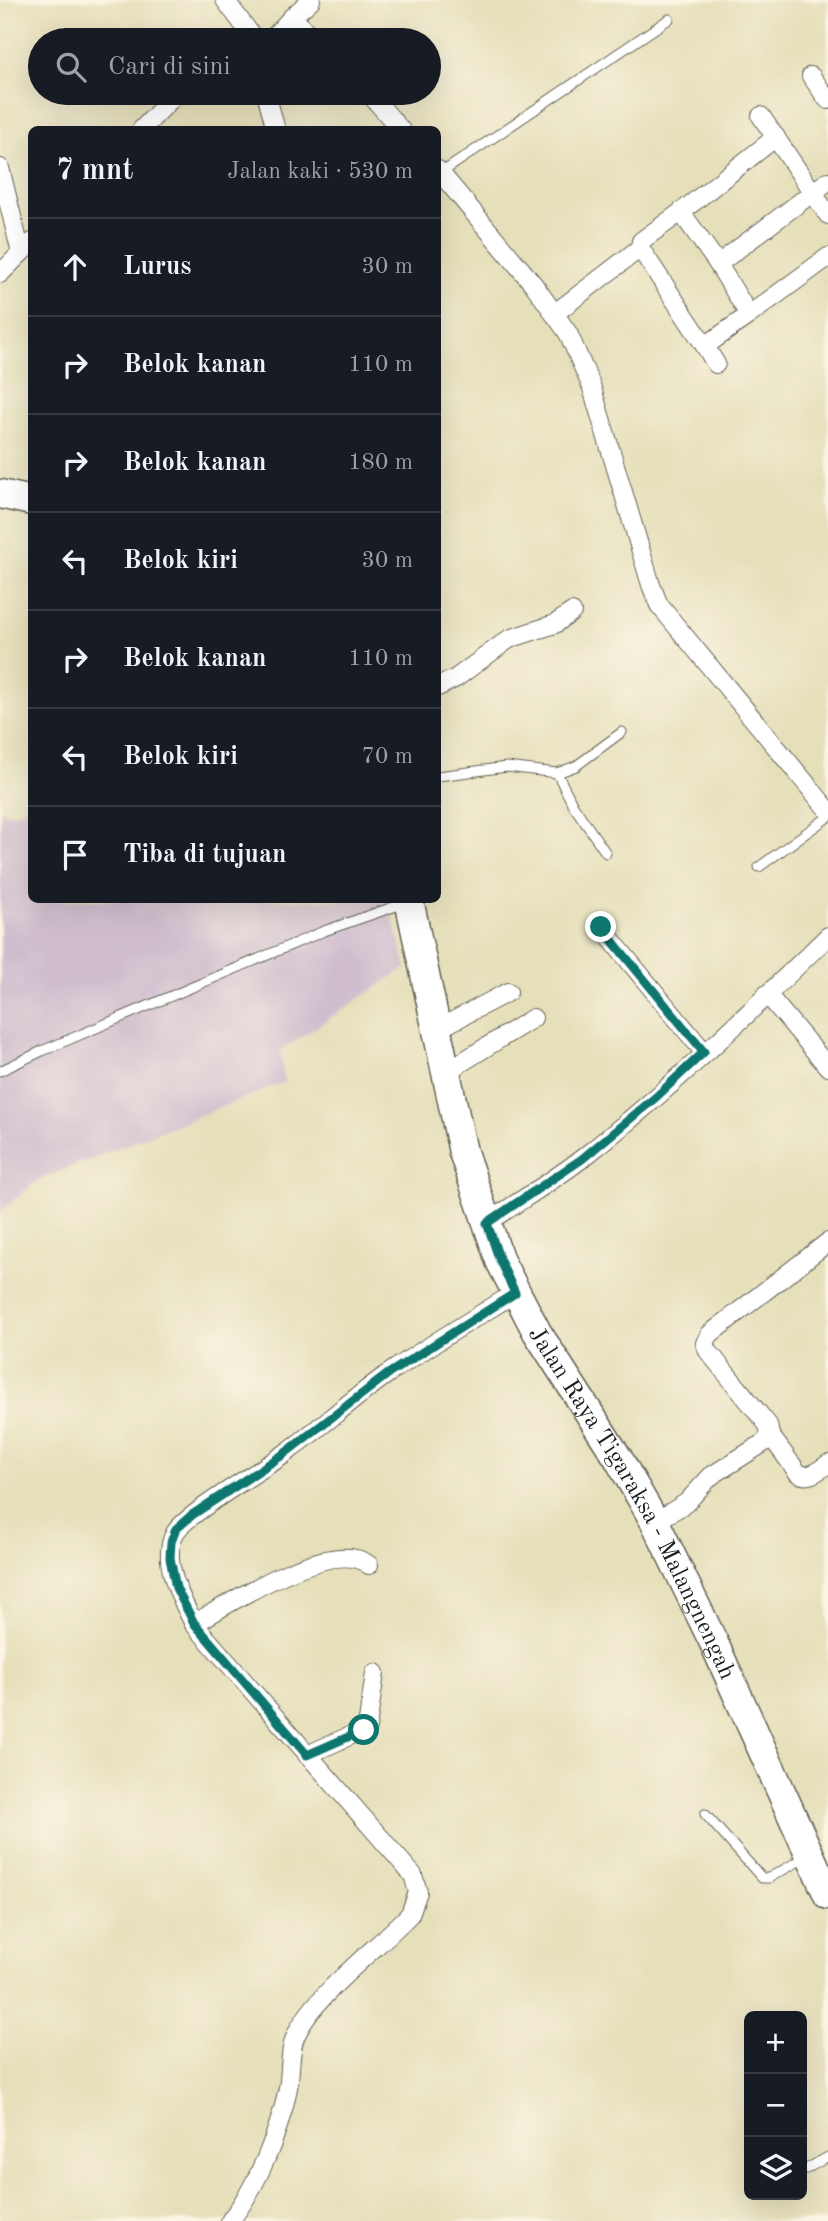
<!DOCTYPE html>
<html lang="id">
<meta charset="utf-8">
<style>
:root{--surface:#171b24;--page:#20242c;--text:#f1f3f6;--muted:#9ea1a6;--line:#363941}
body{margin:0;font-family:"Old Standard TT",serif;background:var(--page);color:var(--text)}
.controls{position:absolute;right:21px;bottom:21px;display:grid;overflow:hidden;border-radius:10px;box-shadow:0 7px 28px #0002}
.controls button{width:63px;height:63px;display:grid;place-items:center;padding:0;border:0;border-bottom:2px solid var(--line);background:var(--surface);color:var(--text);font:35px sans-serif}
.stop{position:absolute;width:21px;height:21px;margin:-16px;border:5px solid #0f766e;border-radius:50%;background:#fff}
.stop.end{background:#0f766e;border-color:#fff;box-shadow:0 2px 7px #0008}
.list{margin:0;padding:0;list-style:none}
h2{display:flex;justify-content:space-between;align-items:center;height:91px;margin:0;padding:0 28px;font-size:30px}
h2 small{font-size:23px;font-weight:400;color:var(--muted)}
.list li{display:grid;grid-template-columns:46px 1fr auto;gap:21px;align-items:center;box-sizing:border-box;height:98px;padding:0 28px;border-top:2px solid var(--line)}
.list b{display:block;font-size:26px;white-space:nowrap}
.list em{font-size:23px;font-style:normal;color:var(--muted)}
.icon{flex:none;width:38px;height:38px;fill:none;stroke:currentColor;stroke-width:2;stroke-linecap:round;stroke-linejoin:round}
.map{position:relative;flex:none;width:828px;height:2221px;overflow:hidden}
.search{position:absolute;background:var(--surface);box-shadow:0 7px 28px #0002;left:28px;top:28px;width:413px;height:77px;display:flex;align-items:center;gap:18px;box-sizing:border-box;padding:0 24px;border-radius:38px;color:var(--muted);font-size:26px}
.panel{position:absolute;background:var(--surface);box-shadow:0 7px 28px #0002;left:28px;top:126px;width:413px;height:777px;border-radius:10px}
.map>svg:first-child{display:block}
.industrial{fill:#cfbdce}
.lines{fill:none;stroke-linecap:round;stroke-linejoin:round}
.service-casing{stroke:#626053;stroke-width:11}
.minor-casing{stroke:#626053;stroke-width:20}
.primary-casing{stroke:#626053;stroke-width:31}
.service{stroke:#fff;stroke-width:9}
.minor{stroke:#fff;stroke-width:18}
.primary{stroke:#fff;stroke-width:28}
.route{stroke:#0f766e;stroke-width:9}
.labels{text-anchor:middle;stroke-width:7;stroke-linejoin:round;paint-order:stroke}
.street-label{font-size:24px;fill:#1c1c1c;stroke:#fcf5e5}
</style>
<div class="map">
<svg width="828" height="2221" viewBox="0 0 828 2221">
<rect width="100%" height="100%" fill="#fcf5e5"/>
<filter id="ink" filterUnits="userSpaceOnUse"><feTurbulence type="fractalNoise" baseFrequency=".0143" numOctaves="2"/><feDisplacementMap in="SourceGraphic" scale="14" xChannelSelector="R" yChannelSelector="G"/><feConvolveMatrix kernelMatrix="1 2 1 2 8 2 1 2 1" color-interpolation-filters="sRGB"/></filter>
<filter id="wash" filterUnits="userSpaceOnUse"><feTurbulence type="fractalNoise" baseFrequency=".00686" numOctaves="4" result="noise"/><feDisplacementMap in="SourceGraphic" scale="28" xChannelSelector="R" yChannelSelector="G"/><feGaussianBlur stdDeviation="1.57" result="paint"/><feColorMatrix in="noise" values="0 0 0 0 0 0 0 0 0 0 0 0 0 0 0 0 0 1.4 0 .05"/><feComposite in="paint" operator="in"/></filter>
<g filter="url(#wash)">
<rect width="100%" height="100%" fill="#e5dfba"/>
<polygon class="industrial" points="31,805 32,900 387,900 407,967 280,1051 284,1082 38,1180 0,1212 0,810 13,814"/>
</g>
<g filter="url(#ink)">
<g class="lines">
<defs>
<g id="service">
<polyline points="441,173 669,19"/>
<polyline points="557,773 573,805 606,853"/>
<polyline points="438,776 507,767 557,773 576,766 622,732"/>
<polyline points="759,867 828,817"/>
<polyline points="0,1071 42,1051 324,931 405,903"/>
<polyline points="705,1814 762,1878 769,1878 806,1857"/>
<polyline points="806,2169 828,2157"/>
</g>
<g id="minor">
<polyline points="225,0 255,40"/>
<polyline points="292,17 315,40"/>
<polyline points="271,40 292,17 311,0"/>
<polyline points="811,76 828,100"/>
<polyline points="266,93 276,130"/>
<polyline points="369,93 401,130"/>
<polyline points="761,116 828,215"/>
<polyline points="141,130 177,93"/>
<polyline points="0,168 21,253"/>
<polyline points="438,170 534,285 568,333 591,385 651,585 659,605 828,810"/>
<polyline points="681,212 776,137"/>
<polyline points="718,264 828,181"/>
<polyline points="0,274 32,242"/>
<polyline points="554,314 640,248 641,241 681,212 718,264 749,315 705,346 640,248"/>
<polyline points="749,315 828,257"/>
<polyline points="705,346 716,364"/>
<polyline points="438,687 456,678 509,639 555,624 572,612"/>
<polyline points="601,927 704,1052"/>
<polyline points="767,994 828,1067"/>
<polyline points="438,1029 508,992"/>
<polyline points="446,1072 533,1018"/>
<path d="M487,1223C519,1201 553,1181 584,1157C670,1090 750,1012 828,936"/>
<path d="M828,1242L710,1334L705,1343L708,1351L768,1425L770,1435L798,1473C809,1480 819,1470 828,1464"/>
<polyline points="655,1522 686,1503 711,1476 765,1442 770,1435"/>
<path d="M194,1624C228,1604 333,1535 369,1565"/>
<polyline points="307,1755 367,1728 375,1673"/>
<path d="M230,2221C258,2185 279,2133 288,2088C291,2072 289,2050 296,2035C314,1995 378,1948 410,1914L418,1892L413,1875L194,1624C181,1598 160,1561 175,1533C184,1515 262,1470 283,1455C319,1429 352,1399 389,1373C430,1345 473,1319 515,1293"/>
</g>
<g id="primary">
<polyline points="0,494 32,501"/>
<path id="s1" d="M409,900L463,1152L500,1261L537,1332L618,1458L655,1522L713,1641L828,1895"/>
</g>
</defs>
<use href="#service" class="service-casing"/>
<use href="#minor" class="minor-casing"/>
<use href="#primary" class="primary-casing"/>
<use href="#service" class="service"/>
<use href="#minor" class="minor"/>
<use href="#primary" class="primary"/>
</g>
</g>
<g class="lines" filter="url(#ink)">
<polyline class="route" points="364,1730 307,1755 194,1623 176,1588 170,1558 171,1542 176,1529 192,1515 284,1454 388,1374 515,1293 500,1261 487,1223 582,1159 656,1097 704,1052 601,927"/>
</g>
<g class="labels">
<g class="street-label">
<text dy="8" stroke="none"><textPath href="#s1" startOffset="649">Jalan Raya Tigaraksa - Malangnengah</textPath></text>
</g>
</g>
</svg>
<div class="controls">
<button>+</button>
<button>−</button>
<button><svg class="icon" aria-label="layers" viewBox="0 0 24 24"><path d="M12 4l9 5-9 5-9-5zM3 14l9 5 9-5"/></svg></button>
</div>
<div class="stop" style="left:364px;top:1730px"></div>
<div class="stop end" style="left:601px;top:927px"></div>
<div class="search"><svg class="icon" aria-label="search" viewBox="0 0 24 24"><circle cx="10" cy="10" r="6"/><path d="M15 15l6 6"/></svg>Cari di sini</div>
<section class="panel">
<h2>7 mnt<small>Jalan kaki · 530 m</small></h2>
<ul class="list">
<li><svg class="icon" aria-label="ahead" viewBox="0 0 24 24"><path d="M12 20V5M6 11l6-6 6 6"/></svg><div><b>Lurus</b></div><em>30 m</em></li>
<li><svg class="icon" aria-label="right" viewBox="0 0 24 24"><path d="M7 20v-9h11M14 6l5 5-5 5"/></svg><div><b>Belok kanan</b></div><em>110 m</em></li>
<li><svg class="icon" aria-label="right" viewBox="0 0 24 24"><path d="M7 20v-9h11M14 6l5 5-5 5"/></svg><div><b>Belok kanan</b></div><em>180 m</em></li>
<li><svg class="icon" aria-label="left" viewBox="0 0 24 24"><path d="M17 20v-9H6M10 6l-5 5 5 5"/></svg><div><b>Belok kiri</b></div><em>30 m</em></li>
<li><svg class="icon" aria-label="right" viewBox="0 0 24 24"><path d="M7 20v-9h11M14 6l5 5-5 5"/></svg><div><b>Belok kanan</b></div><em>110 m</em></li>
<li><svg class="icon" aria-label="left" viewBox="0 0 24 24"><path d="M17 20v-9H6M10 6l-5 5 5 5"/></svg><div><b>Belok kiri</b></div><em>70 m</em></li>
<li><svg class="icon" aria-label="arrive" viewBox="0 0 24 24"><path d="M6 21V4h12l-3 4 3 4H6"/></svg><div><b>Tiba di tujuan</b></div></li>
</ul>
</section>
</div>
